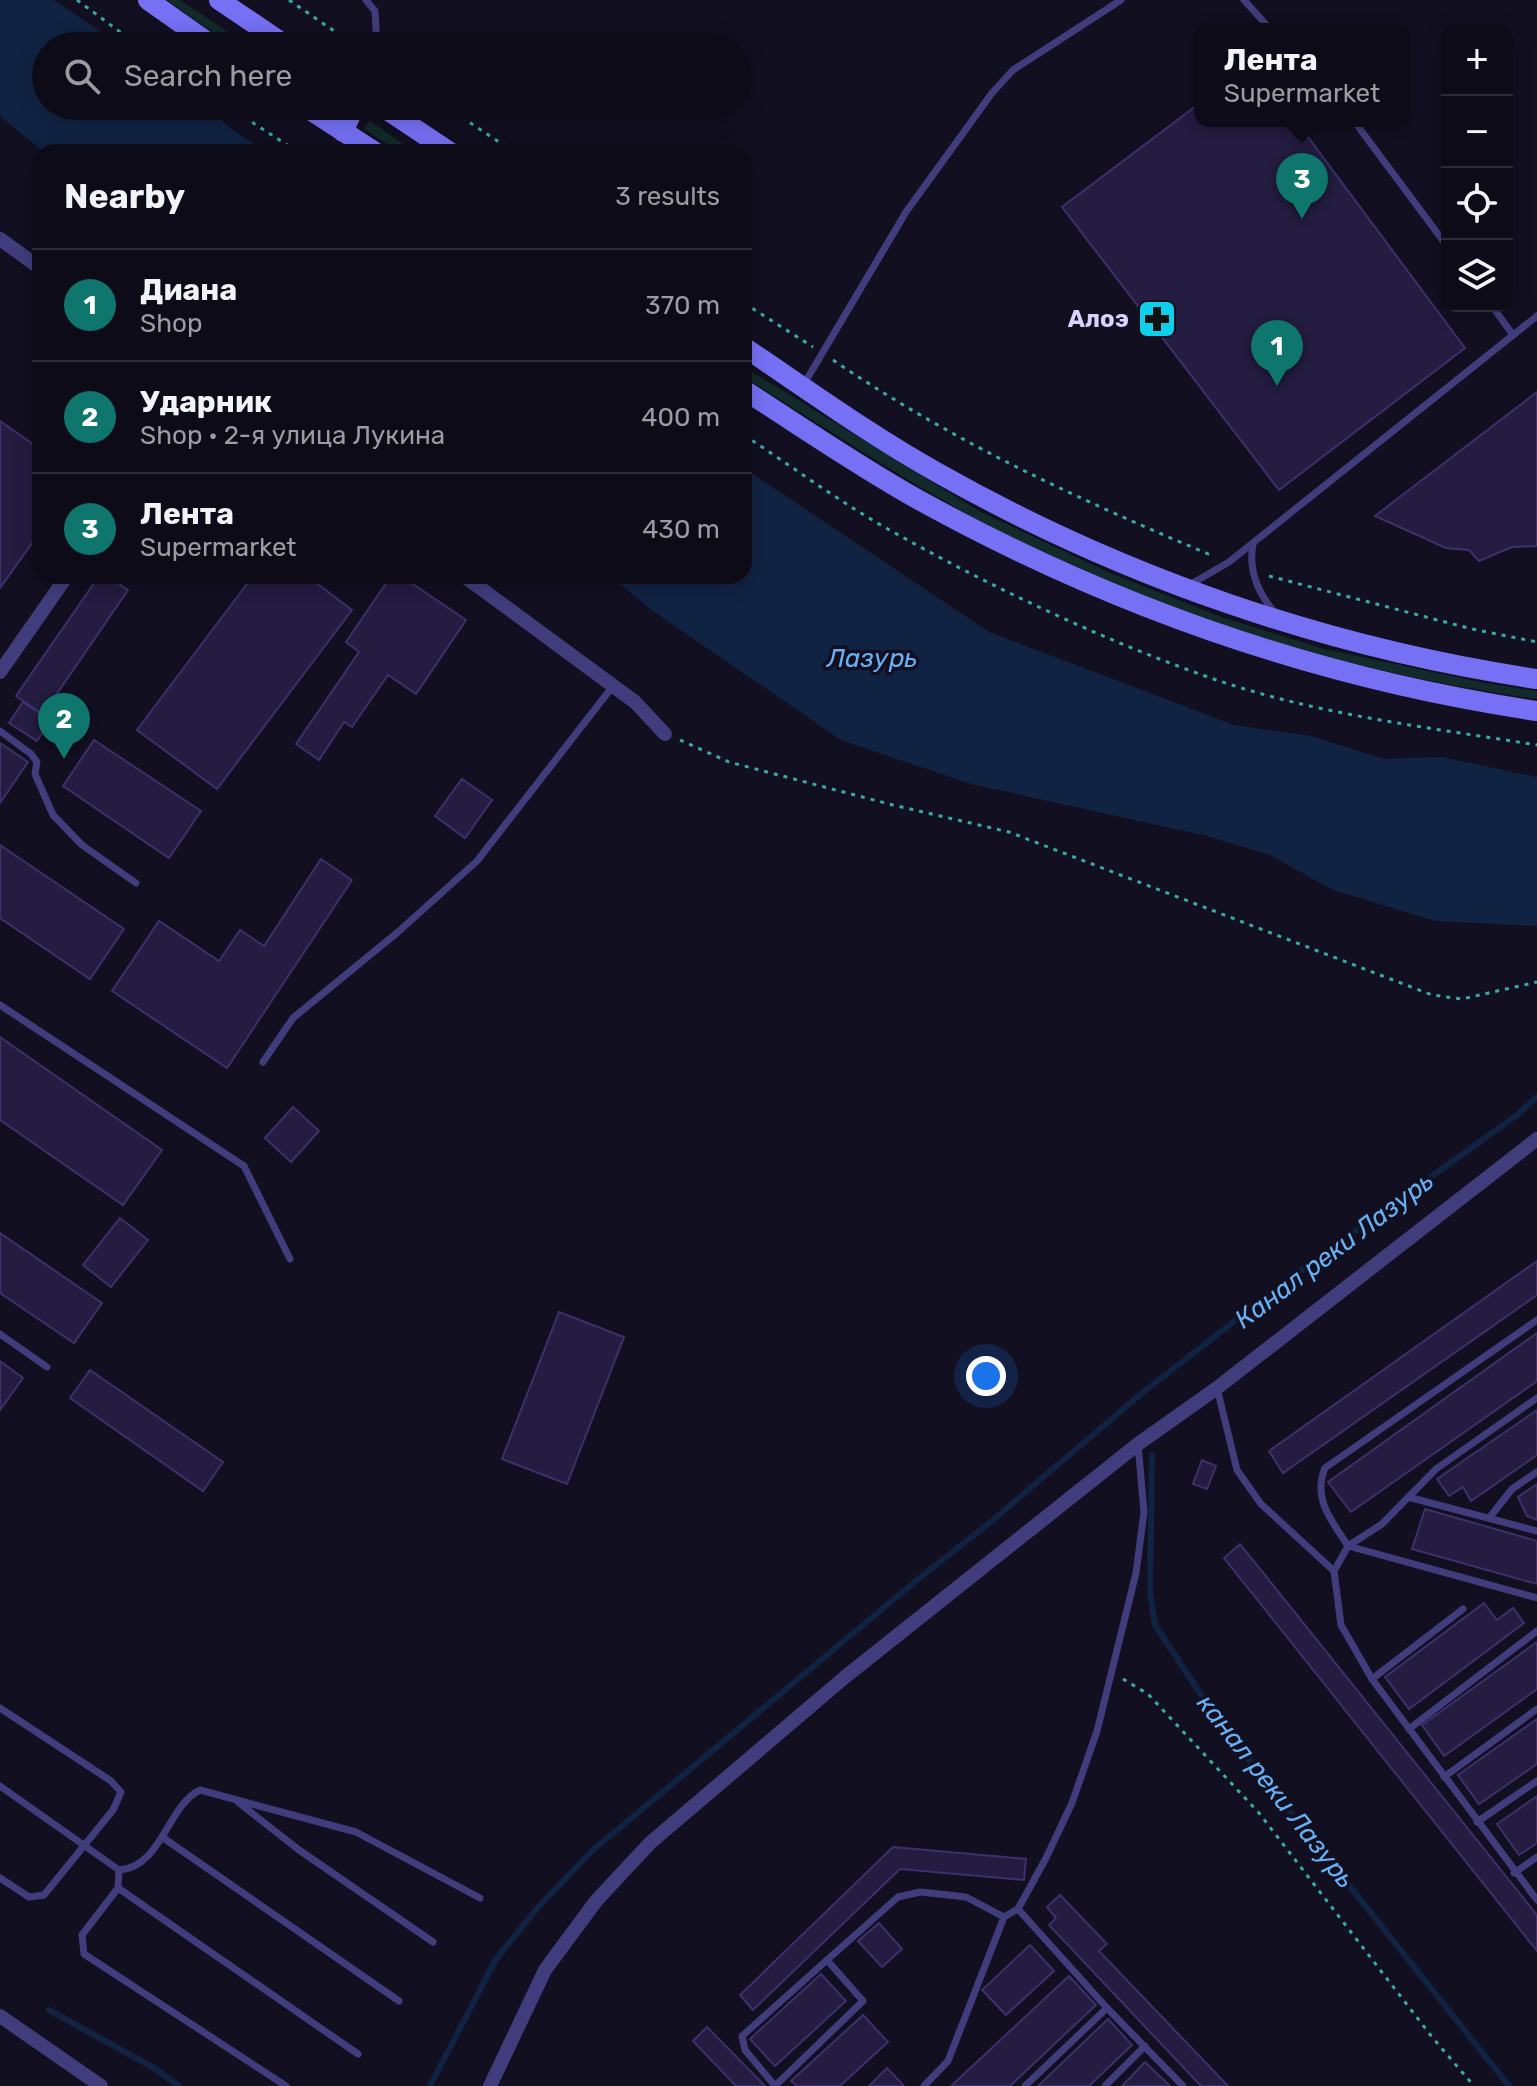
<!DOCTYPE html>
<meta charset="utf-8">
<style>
:root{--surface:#0e0b19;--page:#171422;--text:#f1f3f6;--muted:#9b9ba2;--line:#2e2b38;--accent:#0f766e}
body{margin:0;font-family:Rubik,sans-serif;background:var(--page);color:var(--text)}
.controls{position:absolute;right:24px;top:24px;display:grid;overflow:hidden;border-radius:16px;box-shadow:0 4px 20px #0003}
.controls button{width:72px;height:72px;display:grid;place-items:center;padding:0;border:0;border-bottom:2px solid var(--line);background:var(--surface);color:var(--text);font:40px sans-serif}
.you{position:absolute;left:986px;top:1376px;width:28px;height:28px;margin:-20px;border:6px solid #fff;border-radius:50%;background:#1a73e8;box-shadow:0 0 0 12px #1a73e833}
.badge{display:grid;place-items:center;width:52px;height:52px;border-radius:50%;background:var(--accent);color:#fff;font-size:26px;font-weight:700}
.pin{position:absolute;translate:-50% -66px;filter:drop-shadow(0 2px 4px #0008)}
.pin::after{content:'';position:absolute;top:42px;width:28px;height:24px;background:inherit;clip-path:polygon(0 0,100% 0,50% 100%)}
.popup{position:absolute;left:1194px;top:23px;width:216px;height:104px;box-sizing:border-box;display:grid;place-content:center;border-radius:16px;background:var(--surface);filter:drop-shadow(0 2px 6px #0005);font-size:26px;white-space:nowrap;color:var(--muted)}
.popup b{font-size:30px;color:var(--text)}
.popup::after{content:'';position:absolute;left:50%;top:100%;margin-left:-16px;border:16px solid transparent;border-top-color:var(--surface)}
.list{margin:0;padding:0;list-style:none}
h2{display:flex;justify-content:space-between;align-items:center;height:104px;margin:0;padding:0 32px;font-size:34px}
h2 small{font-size:26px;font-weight:400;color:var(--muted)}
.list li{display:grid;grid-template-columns:52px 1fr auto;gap:24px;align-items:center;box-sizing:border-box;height:112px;padding:0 32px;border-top:2px solid var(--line)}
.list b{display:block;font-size:30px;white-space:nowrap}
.list p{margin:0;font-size:26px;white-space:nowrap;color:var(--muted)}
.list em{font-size:26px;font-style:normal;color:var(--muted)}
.icon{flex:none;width:44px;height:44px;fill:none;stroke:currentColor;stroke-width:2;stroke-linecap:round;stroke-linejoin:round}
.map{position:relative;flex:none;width:1537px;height:2086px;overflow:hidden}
.search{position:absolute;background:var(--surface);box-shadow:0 4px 20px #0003;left:32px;top:32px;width:720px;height:88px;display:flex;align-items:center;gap:20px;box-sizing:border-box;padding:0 28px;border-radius:44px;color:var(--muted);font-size:30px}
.panel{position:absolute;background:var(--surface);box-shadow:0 4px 20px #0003;left:32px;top:144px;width:720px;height:440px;border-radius:24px}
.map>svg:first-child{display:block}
.green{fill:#122a2a}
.water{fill:#112343}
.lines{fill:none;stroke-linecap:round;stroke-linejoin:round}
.stream{stroke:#112343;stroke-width:6}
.building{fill:#241c41;stroke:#3d306b;stroke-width:2}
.path{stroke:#37aba7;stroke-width:3;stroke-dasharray:4 6;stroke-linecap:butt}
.lane{stroke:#413d7d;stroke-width:7}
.street{stroke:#413d7d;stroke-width:14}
.secondary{stroke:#7670f5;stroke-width:20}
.labels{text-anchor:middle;stroke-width:7;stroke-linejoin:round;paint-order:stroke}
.poi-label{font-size:24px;font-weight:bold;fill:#d8d2fc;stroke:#120f21;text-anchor:end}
.water-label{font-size:26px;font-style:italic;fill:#67b0f4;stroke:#120f21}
</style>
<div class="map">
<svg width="1537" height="2086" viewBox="0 0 1537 2086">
<rect width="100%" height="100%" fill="#120f21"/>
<g class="green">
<polygon points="167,0 180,0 249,46 232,46"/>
<polygon points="370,121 415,152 400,152 364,129"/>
<path d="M744,367L979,511L1110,573L1221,617L1324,649L1485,683L1537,691V699C1341,671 1145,612 971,516C893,473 819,424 744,377Z"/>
</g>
<g class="water">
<polygon points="0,0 54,0 122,46 46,46 46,106 204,106 237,133 267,152 44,152 0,116"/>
<polygon points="744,468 989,632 1234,725 1311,736 1384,759 1442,757 1537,777 1537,926 1435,921 1333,890 1270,855 1207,836 971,784 841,740 650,609 611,576 744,576"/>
</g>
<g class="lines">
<g class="stream">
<polyline points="1152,1455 1150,1593 1155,1625 1221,1725 1509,2086"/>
<polyline points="49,2010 154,2068 179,2086"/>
<polyline points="430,2086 496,1959 539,1906 593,1850 917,1580 993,1520 1142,1393 1290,1278 1517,1115 1537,1097"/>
</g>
</g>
<g class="building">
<polygon points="1200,103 1200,121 1296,121 1465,348 1279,490 1062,207"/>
<polygon points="1537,392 1537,546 1512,547 1479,561 1469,550 1446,548 1375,516"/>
<polygon points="0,421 40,449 40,532 0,588"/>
<polygon points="99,576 107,576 128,590 43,714 16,696"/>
<polygon points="253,576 307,576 352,610 217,789 137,730"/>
<polygon points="391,576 401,576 466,620 416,694 388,675 352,727 344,722 319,760 296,744 359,652 346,642"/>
<polygon points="23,702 50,721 37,741 9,723"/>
<polygon points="94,740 201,811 169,858 63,786"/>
<polygon points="0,743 28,762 0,803"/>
<polygon points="462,779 492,800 465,838 435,816"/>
<polygon points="0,845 124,929 90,979 0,918"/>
<polygon points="321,859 352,880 227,1068 112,991 159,921 219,961 240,930 264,946"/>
<polygon points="0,1037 162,1150 123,1205 0,1120"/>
<polygon points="293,1107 319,1131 291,1162 265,1138"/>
<polygon points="120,1218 148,1240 111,1287 83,1265"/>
<polygon points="0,1233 102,1303 74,1343 0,1293"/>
<polygon points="1537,1261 1537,1295 1283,1473 1269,1451"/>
<polygon points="559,1312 624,1337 567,1484 502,1459"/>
<polygon points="1537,1333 1537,1381 1351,1512 1328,1482"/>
<polygon points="0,1361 23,1378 0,1410"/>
<polygon points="90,1370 223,1462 203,1491 70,1398"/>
<polygon points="1537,1410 1537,1455 1471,1501 1463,1487 1449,1496 1437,1479"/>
<polygon points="1202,1460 1216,1466 1207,1489 1193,1484"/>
<polygon points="1537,1484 1537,1520 1527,1516 1518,1497"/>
<polygon points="1425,1509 1537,1541 1537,1584 1412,1549"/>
<polygon points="1240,1544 1537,1915 1537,1951 1224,1558"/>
<polygon points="1484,1603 1497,1620 1513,1608 1524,1623 1409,1709 1385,1677"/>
<polygon points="1537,1642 1537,1689 1444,1756 1422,1725"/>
<polygon points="1537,1719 1537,1764 1479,1804 1458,1775"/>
<polygon points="1537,1796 1537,1843 1519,1855 1497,1824"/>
<polygon points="893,1847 1026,1859 1024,1880 900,1869 753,2010 740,1995"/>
<polygon points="1060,1895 1107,1944 1099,1951 1228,2086 1201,2086 1049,1925 1056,1918 1047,1907"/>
<polygon points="879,1923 902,1949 882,1967 858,1941"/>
<polygon points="1030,1945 1054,1971 1006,2015 982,1990"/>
<polygon points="821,1974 846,2001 775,2066 750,2039"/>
<polygon points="1069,1976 1096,2005 1010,2086 951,2086"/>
<polygon points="863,2015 888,2042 840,2086 797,2086 791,2081"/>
<polygon points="1108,2019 1132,2045 1089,2086 1038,2086"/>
<polygon points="707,2027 765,2086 736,2086 693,2041"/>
<polygon points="1145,2062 1170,2086 1122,2086"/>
<polygon points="887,2068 904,2086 869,2086"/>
</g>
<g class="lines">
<g class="path">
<polyline points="77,0 139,46"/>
<polyline points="289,0 356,46"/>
<polyline points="227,106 298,152"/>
<polyline points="445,106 514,152"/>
<polyline points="744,303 813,347"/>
<path d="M833,360C955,443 1078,499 1213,556"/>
<path d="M744,435C791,466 837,500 886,528C987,585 1096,637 1205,676C1311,714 1426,727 1537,745"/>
<polyline points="1269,576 1472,629 1537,642"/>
<polyline points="680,740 729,762 893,805 1009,832 1432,995 1462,999 1537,982"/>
<polyline points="1123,1679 1148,1694 1259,1813 1432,2037 1474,2086"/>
</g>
<g class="lane">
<polyline points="366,0 375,11 377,46"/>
<polyline points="1244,0 1270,29"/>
<polyline points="1354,121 1447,246"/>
<polyline points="1492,306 1513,335"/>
<polyline points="804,384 906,212 992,93 1013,70 1121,0"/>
<path d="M1253,544C1248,570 1258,593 1275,613"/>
<polyline points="1191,584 1229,562 1537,316"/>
<polyline points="0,731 31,754 37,762 35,774 53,815 82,845 136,883"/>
<polyline points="0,1005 244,1166 290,1259"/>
<polyline points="263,1062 293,1018 398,932 477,861 613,686"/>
<path d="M1537,1320L1325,1468C1312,1499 1332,1521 1348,1546L1537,1598"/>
<polyline points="0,1334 47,1367"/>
<polyline points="1217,1388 1237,1470 1261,1504 1334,1571 1341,1625 1372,1679 1537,1900"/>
<polyline points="1408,1497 1537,1531"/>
<polyline points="1490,1517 1512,1489 1537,1472"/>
<polyline points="1334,1571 1348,1546 1382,1524 1436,1469 1537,1398"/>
<polyline points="1372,1679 1463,1609"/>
<polyline points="0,1708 111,1781 121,1792 113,1810 44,1895 29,1897 0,1878"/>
<polyline points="1409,1729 1537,1631"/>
<polyline points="1444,1777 1537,1709"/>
<path d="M0,1786L119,1870C162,1867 167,1806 200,1790L356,1832L480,1898"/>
<polyline points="238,1802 299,1850 433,1942"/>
<polyline points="1477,1822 1537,1781"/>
<polyline points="162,1837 399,2001"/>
<polyline points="119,1870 118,1888 358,2054"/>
<polyline points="1514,1873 1537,1857"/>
<polyline points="118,1888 82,1935 84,1954 286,2086"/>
<polyline points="1018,1909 1107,2008 1183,2086"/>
<polyline points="827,1960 898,1897 920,1892 966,1897 1004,1917"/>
<polyline points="775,2086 863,2001 827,1960 742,2036 745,2050 775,2086 776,2086"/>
<polyline points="924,2086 948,2061 1004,1917 1018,1909 1046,1858 1072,1803 1097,1731 1136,1573 1144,1512 1138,1444"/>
<polyline points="1025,2086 1107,2008"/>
<polyline points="1105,2086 1145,2046"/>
</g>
<g class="street">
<polyline points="0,239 40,268"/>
<polyline points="464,576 635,702 665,734"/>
<polyline points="0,672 67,576"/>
<polyline points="0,2016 101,2086"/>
<polyline points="490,2086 545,1970 596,1901 650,1843 845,1677 1138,1444 1217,1388 1537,1139"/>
</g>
<g class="secondary">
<polyline points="148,0 213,46"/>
<polyline points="219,0 287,46"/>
<polyline points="304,106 375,152"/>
<polyline points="381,106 450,152"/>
<polyline points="343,132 355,106"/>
<path d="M744,347C808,390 870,435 938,473C1122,577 1327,648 1537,679"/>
<path d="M744,390C802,427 858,466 919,500C1111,606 1320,679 1537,711"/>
</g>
</g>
<defs>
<symbol id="pharmacy-square" viewBox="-11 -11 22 22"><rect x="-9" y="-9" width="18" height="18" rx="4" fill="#10cfea" stroke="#120f21"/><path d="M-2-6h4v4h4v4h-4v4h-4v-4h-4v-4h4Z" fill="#111"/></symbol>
</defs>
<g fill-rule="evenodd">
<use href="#pharmacy-square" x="1135" y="297" width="44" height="44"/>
</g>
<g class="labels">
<g class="poi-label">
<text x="1129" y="327">Алоэ</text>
</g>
<g class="water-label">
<text x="872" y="667">Лазурь</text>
<text transform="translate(1334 1250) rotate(-37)" y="9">Канал реки Лазурь</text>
<text transform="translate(1276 1791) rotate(52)" y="9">канал реки Лазурь</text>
</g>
</g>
</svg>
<div class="controls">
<button>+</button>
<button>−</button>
<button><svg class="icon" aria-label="locate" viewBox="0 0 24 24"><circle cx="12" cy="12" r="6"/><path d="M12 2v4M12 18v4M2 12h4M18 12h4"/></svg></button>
<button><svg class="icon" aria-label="layers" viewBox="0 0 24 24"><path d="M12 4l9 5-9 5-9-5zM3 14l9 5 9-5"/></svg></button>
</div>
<div class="you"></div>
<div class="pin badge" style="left:1277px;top:386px">1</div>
<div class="pin badge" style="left:64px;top:759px">2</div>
<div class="pin badge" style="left:1302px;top:219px">3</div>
<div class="popup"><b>Лента</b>Supermarket</div>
<div class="search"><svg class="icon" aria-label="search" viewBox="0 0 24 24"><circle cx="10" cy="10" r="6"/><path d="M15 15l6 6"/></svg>Search here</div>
<section class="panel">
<h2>Nearby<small>3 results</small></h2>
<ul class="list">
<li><span class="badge">1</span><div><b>Диана</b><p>Shop</p></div><em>370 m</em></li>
<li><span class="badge">2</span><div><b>Ударник</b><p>Shop · 2-я улица Лукина</p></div><em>400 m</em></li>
<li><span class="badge">3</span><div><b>Лента</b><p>Supermarket</p></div><em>430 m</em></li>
</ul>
</section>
</div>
